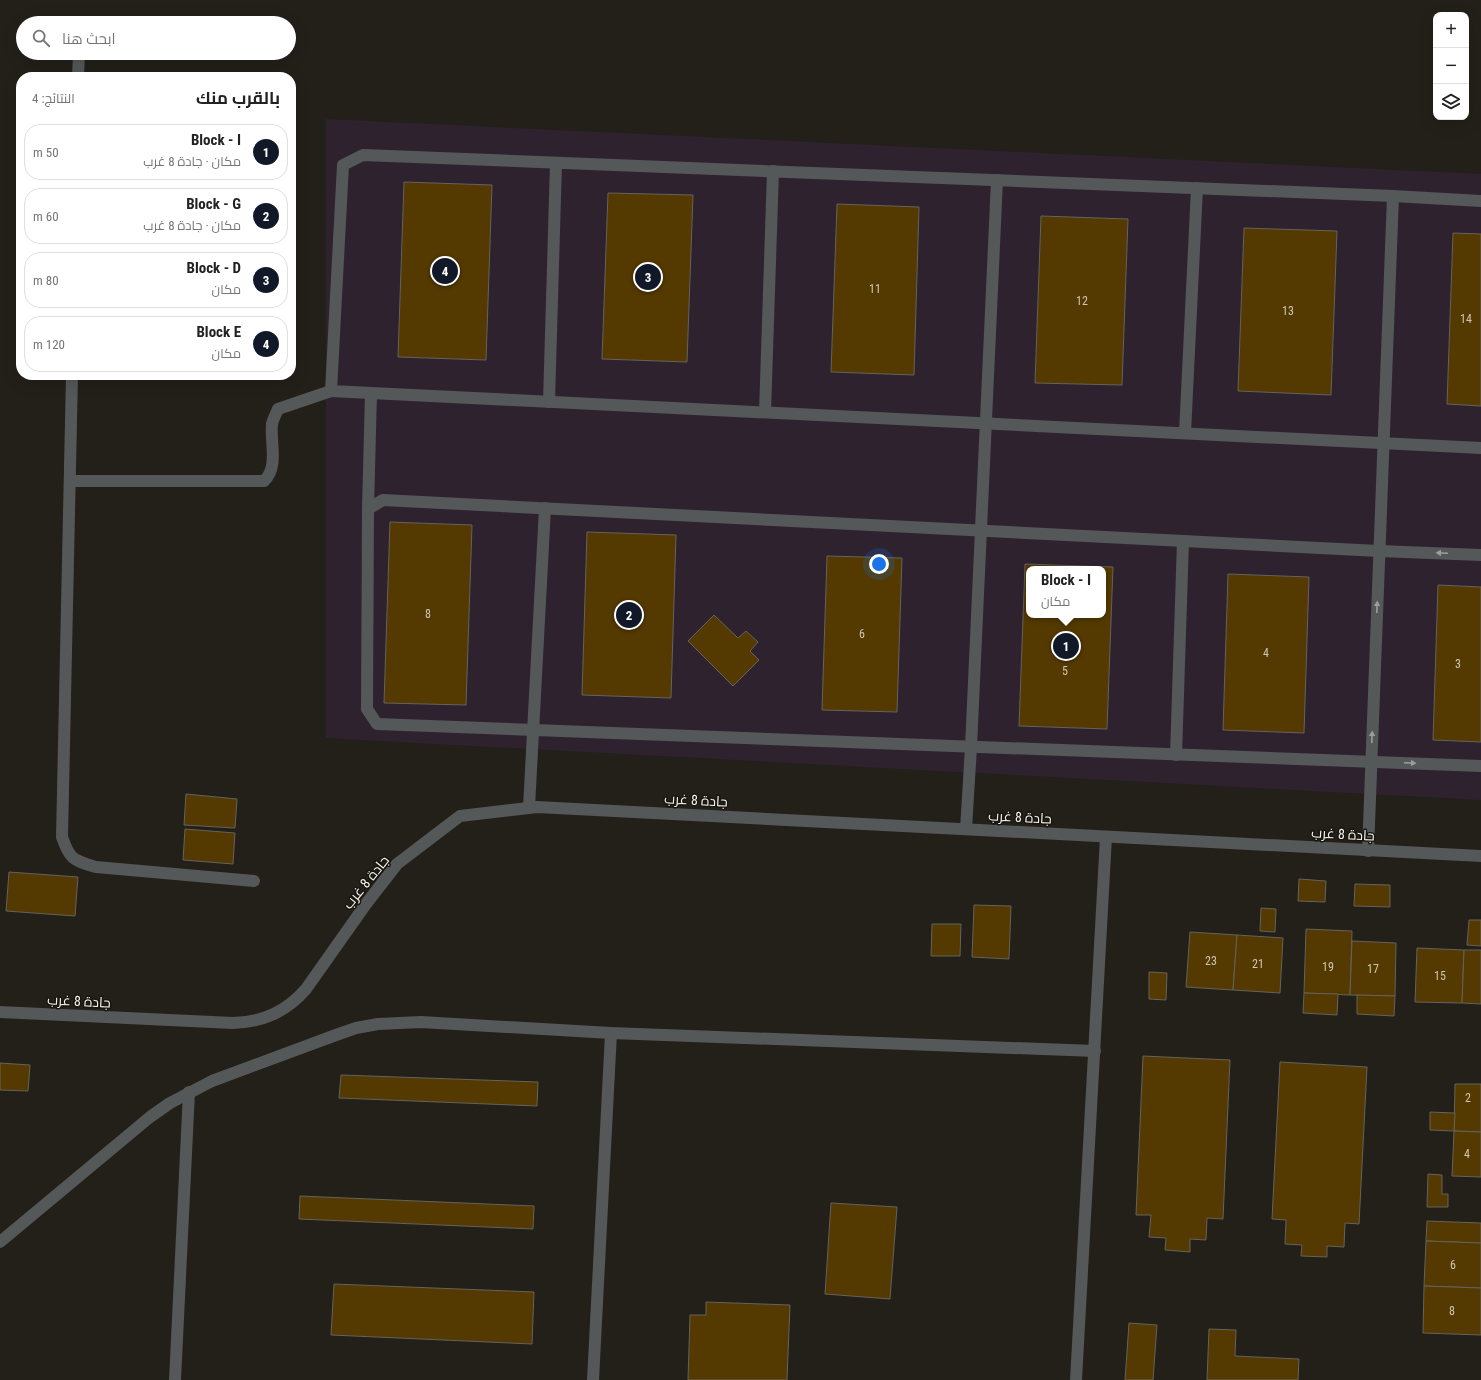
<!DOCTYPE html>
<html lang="ar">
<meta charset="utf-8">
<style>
:root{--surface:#fff;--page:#f2f2f2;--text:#222;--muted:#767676;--line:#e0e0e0;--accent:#111827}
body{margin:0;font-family:"Roboto Condensed",Cairo,sans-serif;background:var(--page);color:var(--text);direction:rtl}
.controls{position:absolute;right:12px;top:12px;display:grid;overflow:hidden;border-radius:8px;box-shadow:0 4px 16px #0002}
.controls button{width:36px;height:36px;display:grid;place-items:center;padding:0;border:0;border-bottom:1px solid var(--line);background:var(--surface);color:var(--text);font:20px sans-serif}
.you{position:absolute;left:879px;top:564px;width:14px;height:14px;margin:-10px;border:3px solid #fff;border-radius:50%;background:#1a73e8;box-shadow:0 0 0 6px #1a73e833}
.badge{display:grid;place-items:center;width:26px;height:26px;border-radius:50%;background:var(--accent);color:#fff;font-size:13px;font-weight:700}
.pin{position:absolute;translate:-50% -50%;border:2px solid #fff;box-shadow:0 1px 4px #0006}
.popup{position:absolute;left:1026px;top:566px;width:80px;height:52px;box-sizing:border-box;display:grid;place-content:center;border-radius:8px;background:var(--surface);filter:drop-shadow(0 1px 3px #0005);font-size:13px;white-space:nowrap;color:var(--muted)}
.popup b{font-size:15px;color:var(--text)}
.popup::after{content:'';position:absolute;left:50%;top:100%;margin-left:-8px;border:8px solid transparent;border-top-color:var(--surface)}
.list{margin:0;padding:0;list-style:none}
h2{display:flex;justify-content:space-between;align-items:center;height:52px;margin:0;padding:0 16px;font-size:17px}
h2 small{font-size:13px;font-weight:400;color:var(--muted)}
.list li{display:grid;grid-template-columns:26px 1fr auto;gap:12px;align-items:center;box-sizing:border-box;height:56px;margin:0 8px 8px;padding:0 8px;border:1px solid var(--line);border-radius:16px}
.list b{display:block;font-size:15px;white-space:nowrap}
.list p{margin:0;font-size:13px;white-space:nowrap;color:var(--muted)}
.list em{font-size:13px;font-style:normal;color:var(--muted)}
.icon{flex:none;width:22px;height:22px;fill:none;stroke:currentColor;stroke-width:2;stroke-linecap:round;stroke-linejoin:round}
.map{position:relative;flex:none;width:1481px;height:1380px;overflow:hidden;direction:ltr}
.search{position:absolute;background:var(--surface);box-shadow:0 4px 16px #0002;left:16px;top:16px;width:280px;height:44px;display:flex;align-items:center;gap:10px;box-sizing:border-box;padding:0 14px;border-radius:22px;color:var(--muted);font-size:15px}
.panel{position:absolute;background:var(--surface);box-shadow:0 4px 16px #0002;left:16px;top:72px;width:280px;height:308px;border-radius:16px;direction:rtl}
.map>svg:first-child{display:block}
.commercial{fill:#2e222f;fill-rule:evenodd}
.building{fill:#543a00;stroke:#66625c;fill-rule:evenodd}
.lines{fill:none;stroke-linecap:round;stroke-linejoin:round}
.service{stroke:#545858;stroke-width:12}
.minor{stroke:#545858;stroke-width:12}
.oneway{fill:#9d9e9c}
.labels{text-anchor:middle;stroke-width:3;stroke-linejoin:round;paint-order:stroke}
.number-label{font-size:12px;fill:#cec6b4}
.street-label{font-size:14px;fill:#f6f4f0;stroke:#191610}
</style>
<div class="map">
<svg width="1481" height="1380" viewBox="0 0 1481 1380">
<rect width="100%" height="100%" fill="#231f19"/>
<path class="commercial" d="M326,119L1481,174V800L326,738ZM1029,569H1103V615H1029Z"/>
<g class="building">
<polygon points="404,182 492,185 486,360 398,357"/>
<polygon points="608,193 693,195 687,362 602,359"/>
<polygon points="837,204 919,207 914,375 831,372"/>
<polygon points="1041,216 1128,219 1122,385 1035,383"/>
<polygon points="1244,228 1337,231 1331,395 1238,391"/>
<polygon points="1453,233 1481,234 1481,406 1447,404"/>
<polygon points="390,522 472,525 466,705 384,703"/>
<polygon points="587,532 676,535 671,698 582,695"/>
<polygon points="827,556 902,558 897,712 822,710"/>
<path d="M1025,564L1113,567L1107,729L1019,726ZM1029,569H1103V615H1029Z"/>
<polygon points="1228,574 1309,577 1304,733 1223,730"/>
<polygon points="1438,585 1481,587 1481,742 1433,740"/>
<polygon points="714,615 738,638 746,631 758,642 750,651 759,660 733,686 688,641"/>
<polygon points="186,794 237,799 235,828 184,825"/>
<polygon points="185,829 235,833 233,864 183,860"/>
<polygon points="9,872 78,877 75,916 6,911"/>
<polygon points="1299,879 1326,881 1325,902 1298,901"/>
<polygon points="1355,884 1390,885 1390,907 1354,906"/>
<polygon points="974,905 1011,906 1009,959 972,957"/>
<polygon points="1261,908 1276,909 1275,932 1260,931"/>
<polygon points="1469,920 1481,920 1481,946 1467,945"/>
<polygon points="932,924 961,924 960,956 931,956"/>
<polygon points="1306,929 1352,931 1350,995 1304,993"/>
<polygon points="1190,932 1237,935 1233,990 1186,987"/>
<polygon points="1237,935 1283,938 1280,993 1233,990"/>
<polygon points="1352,941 1396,943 1395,996 1350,995"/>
<polygon points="1417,948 1464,950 1462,1003 1415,1002"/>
<polygon points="1464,950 1481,950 1481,1004 1462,1003"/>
<polygon points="1149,972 1167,973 1166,1000 1149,999"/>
<polygon points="1304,993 1338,994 1337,1015 1303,1013"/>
<polygon points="1357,995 1395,996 1394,1016 1357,1014"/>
<polygon points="1143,1056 1230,1060 1223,1219 1207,1218 1206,1240 1190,1239 1190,1252 1165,1250 1166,1238 1149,1237 1151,1215 1136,1215"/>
<polygon points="1280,1062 1367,1067 1359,1224 1345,1223 1344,1247 1327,1246 1327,1257 1301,1256 1302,1245 1285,1244 1286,1220 1272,1219"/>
<polygon points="0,1063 30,1065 28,1091 0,1090"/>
<polygon points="341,1075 538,1082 537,1106 339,1098"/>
<polygon points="1455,1084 1481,1084 1481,1132 1454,1131"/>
<polygon points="1430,1112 1455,1113 1454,1131 1430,1130"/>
<polygon points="1454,1131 1481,1132 1481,1177 1452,1176"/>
<polygon points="1428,1174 1442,1175 1442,1194 1448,1194 1448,1207 1427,1207"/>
<polygon points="300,1196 534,1206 533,1229 299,1219"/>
<polygon points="831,1203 897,1207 890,1299 825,1294"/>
<polygon points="1427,1221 1481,1223 1481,1243 1426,1241"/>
<polygon points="1426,1241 1481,1243 1481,1288 1424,1286"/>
<polygon points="334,1284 534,1292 532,1344 331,1335"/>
<polygon points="1424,1286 1481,1288 1481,1335 1423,1333"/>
<polygon points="706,1302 790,1305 787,1380 688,1380 690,1315 706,1315"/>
<polygon points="1129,1323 1157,1325 1153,1380 1125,1380"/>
<polygon points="1209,1329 1236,1330 1235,1356 1299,1359 1298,1380 1207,1380"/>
</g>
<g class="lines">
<g class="service">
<polyline points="78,77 79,53"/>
<polyline points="1481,201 1393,196 363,155 343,165 331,391 1481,448"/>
<path d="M72,375L62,837C70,860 73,860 96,867L254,881"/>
<polyline points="371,393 368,509 367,709 377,724 1481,766"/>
<polyline points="549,402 556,163"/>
<polyline points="765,412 773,171"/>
<polyline points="1185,433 1197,188"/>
<path d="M70,481H264C279,467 270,442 272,424C273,419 276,414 278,409L331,391"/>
<polyline points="368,509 383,500 1379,551 1481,555"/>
<polyline points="1176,755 1183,541"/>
<polyline points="529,807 545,508"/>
<polyline points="966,829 971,747 997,180"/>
<polyline points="1368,851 1393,196"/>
<polyline points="0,1242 150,1117 170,1103 212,1081 336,1035 356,1028 378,1024 421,1022 611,1033 1095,1051"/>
<polyline points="175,1380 189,1092"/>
<polyline points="593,1380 611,1033"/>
<polyline points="1076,1380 1106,837"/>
</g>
<path class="minor" d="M0,1012L233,1023C263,1022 286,1012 306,989L366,904L397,864L460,816L537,807L1481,856"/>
</g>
<defs><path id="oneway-solid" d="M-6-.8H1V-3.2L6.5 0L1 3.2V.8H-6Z"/></defs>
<g class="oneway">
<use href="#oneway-solid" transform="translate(1442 553) rotate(-178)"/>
<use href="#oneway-solid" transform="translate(1377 607) rotate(-88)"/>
<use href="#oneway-solid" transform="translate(1372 737) rotate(-88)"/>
<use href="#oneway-solid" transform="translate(1410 763) rotate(2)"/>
</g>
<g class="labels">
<g class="number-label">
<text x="875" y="293">11</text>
<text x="1082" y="305">12</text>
<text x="1288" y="315">13</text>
<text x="1466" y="323">14</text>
<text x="428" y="618">8</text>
<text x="862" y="638">6</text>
<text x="1266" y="657">4</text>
<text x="1458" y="668">3</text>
<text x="1065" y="675">5</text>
<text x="1211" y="965">23</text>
<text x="1258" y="968">21</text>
<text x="1328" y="971">19</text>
<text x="1373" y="973">17</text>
<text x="1440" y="980">15</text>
<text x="1468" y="1102">2</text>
<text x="1467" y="1158">4</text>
<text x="1453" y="1269">6</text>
<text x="1452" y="1315">8</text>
</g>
<g class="street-label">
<text transform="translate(696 800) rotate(3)" y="5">جادة 8 غرب</text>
<text transform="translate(1020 817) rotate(3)" y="5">جادة 8 غرب</text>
<text transform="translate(1343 834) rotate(3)" y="5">جادة 8 غرب</text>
<text transform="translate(366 882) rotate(-51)" y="5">جادة 8 غرب</text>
<text transform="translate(79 1001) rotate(3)" y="5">جادة 8 غرب</text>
</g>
</g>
</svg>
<div class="controls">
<button>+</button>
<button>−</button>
<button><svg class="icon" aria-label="layers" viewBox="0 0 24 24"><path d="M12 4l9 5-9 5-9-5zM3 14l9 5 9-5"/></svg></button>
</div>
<div class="you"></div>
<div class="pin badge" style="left:1066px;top:646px">1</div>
<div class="popup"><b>Block - I</b>مكان</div>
<div class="pin badge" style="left:629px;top:615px">2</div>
<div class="pin badge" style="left:648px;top:277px">3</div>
<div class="pin badge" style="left:445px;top:271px">4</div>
<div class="search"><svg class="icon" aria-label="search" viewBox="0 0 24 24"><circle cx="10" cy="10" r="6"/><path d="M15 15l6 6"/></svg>ابحث هنا</div>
<section class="panel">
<h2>بالقرب منك<small>النتائج: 4</small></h2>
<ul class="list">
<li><span class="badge">1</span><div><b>Block - I</b><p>مكان · جادة 8 غرب</p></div><em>50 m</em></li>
<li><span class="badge">2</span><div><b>Block - G</b><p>مكان · جادة 8 غرب</p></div><em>60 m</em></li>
<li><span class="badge">3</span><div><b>Block - D</b><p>مكان</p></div><em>80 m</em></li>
<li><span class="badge">4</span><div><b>Block E</b><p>مكان</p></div><em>120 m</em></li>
</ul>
</section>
</div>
